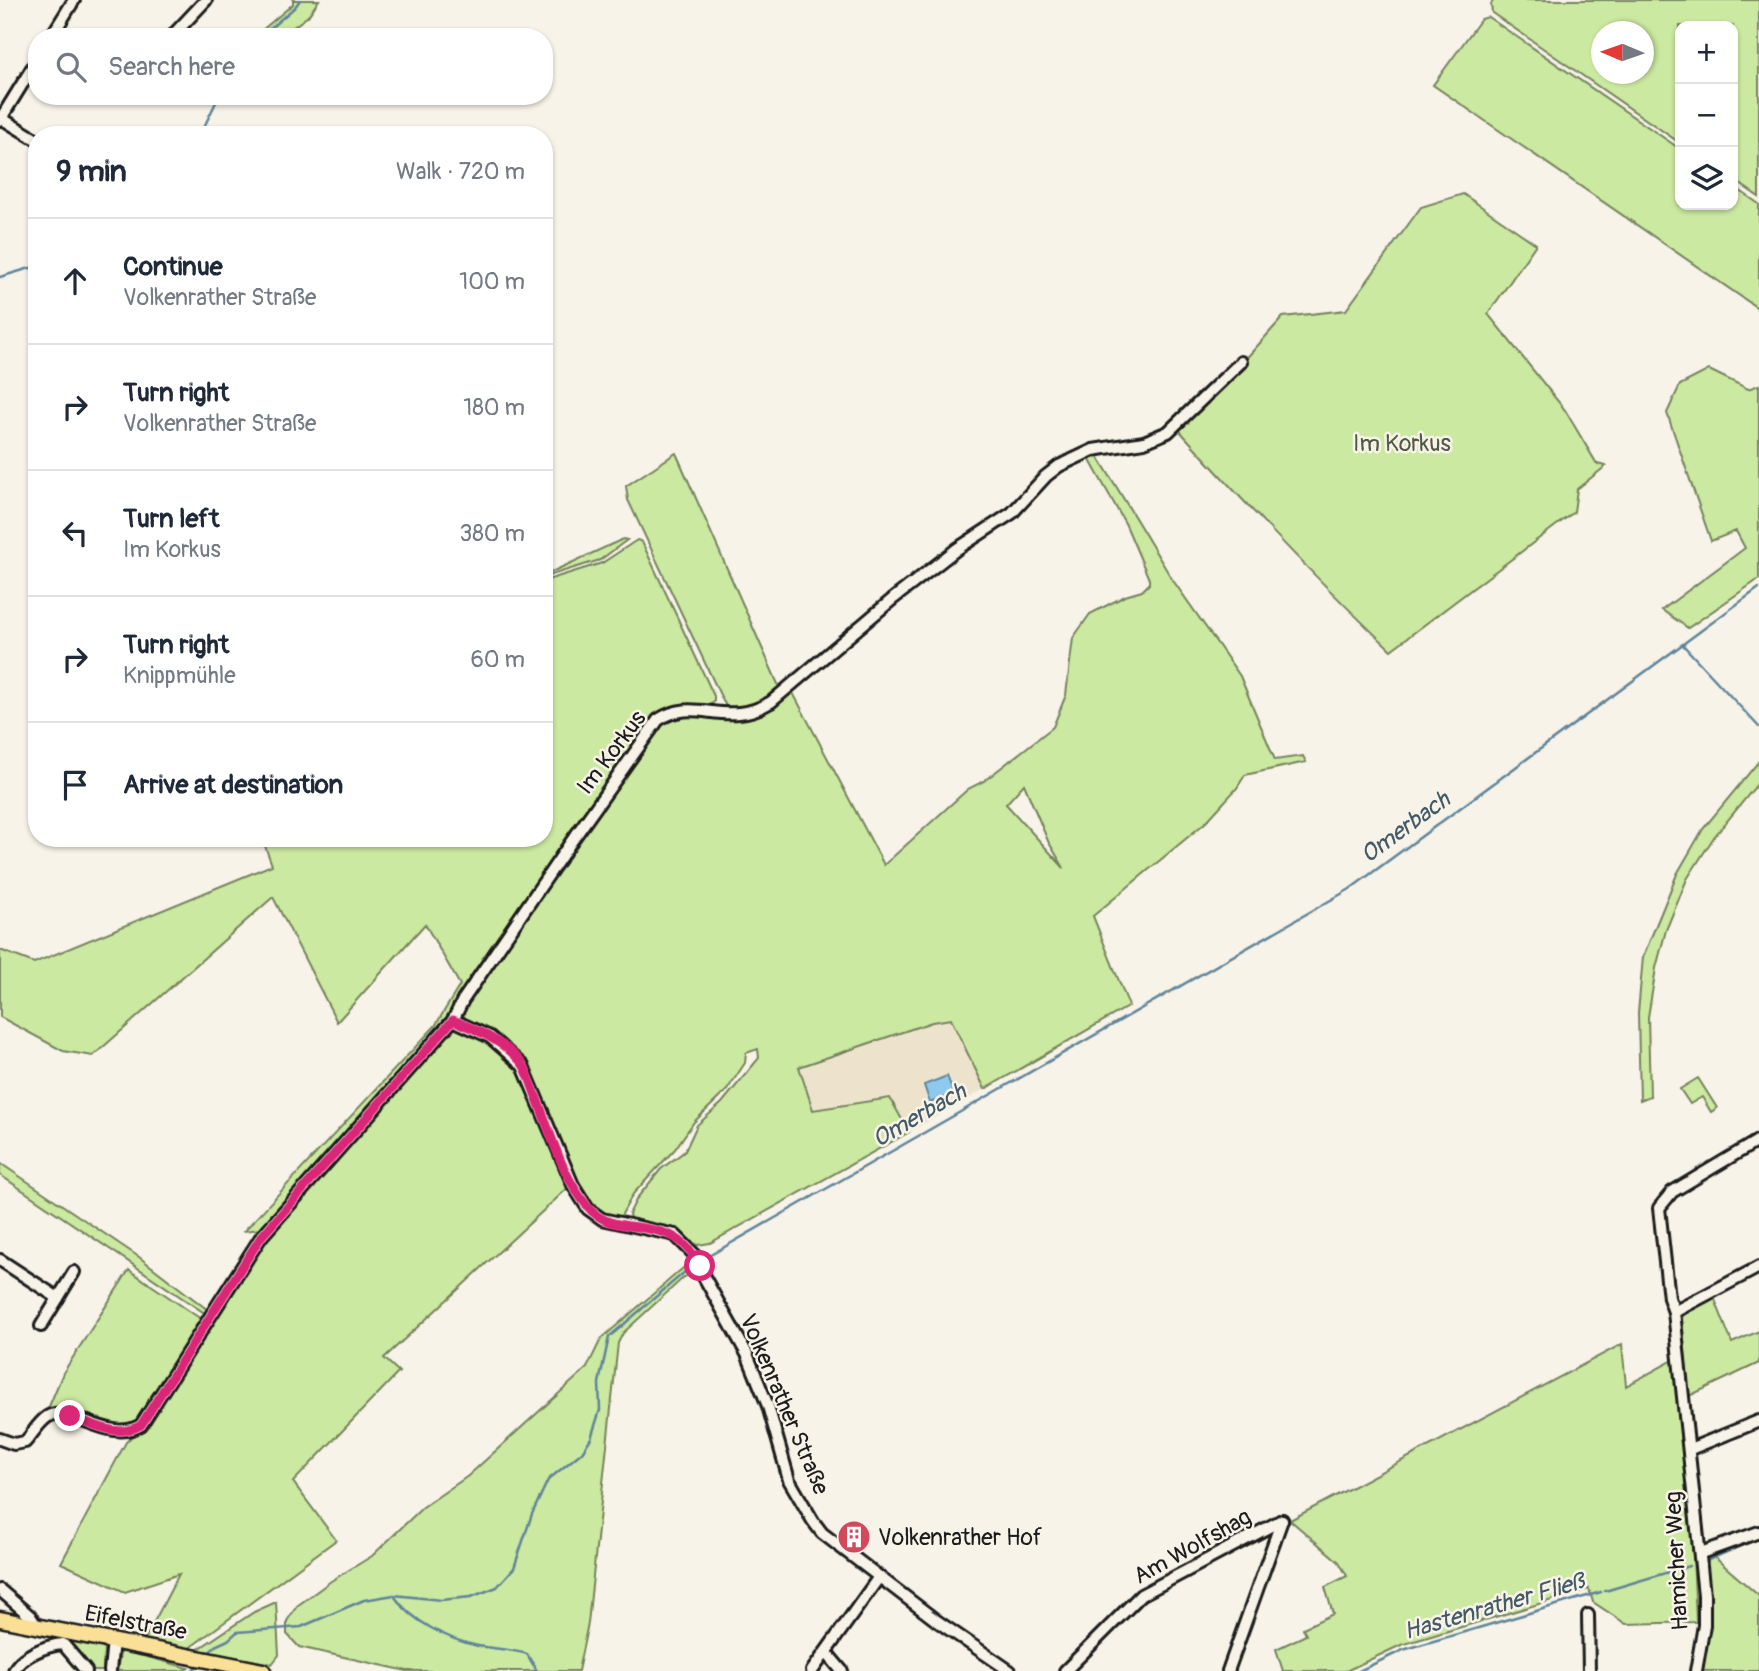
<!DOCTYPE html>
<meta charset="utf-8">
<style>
:root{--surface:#fff;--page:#f6f6f7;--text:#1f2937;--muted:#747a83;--line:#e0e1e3}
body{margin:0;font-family:Pangolin,sans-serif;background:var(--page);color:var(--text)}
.controls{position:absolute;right:21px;top:21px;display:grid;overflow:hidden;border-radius:14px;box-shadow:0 2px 5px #0004}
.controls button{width:63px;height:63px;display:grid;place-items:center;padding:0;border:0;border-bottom:2px solid var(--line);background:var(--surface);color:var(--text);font:35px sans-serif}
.compass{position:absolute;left:1591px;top:21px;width:63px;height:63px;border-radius:50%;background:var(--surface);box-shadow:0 2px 5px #0004;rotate:272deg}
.stop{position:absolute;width:21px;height:21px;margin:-16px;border:5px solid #db2777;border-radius:50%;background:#fff}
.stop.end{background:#db2777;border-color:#fff;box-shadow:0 2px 7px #0008}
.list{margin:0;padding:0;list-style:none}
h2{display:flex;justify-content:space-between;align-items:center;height:91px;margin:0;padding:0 28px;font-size:30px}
h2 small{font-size:23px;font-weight:400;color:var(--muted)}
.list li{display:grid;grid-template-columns:46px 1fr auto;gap:21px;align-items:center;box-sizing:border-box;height:126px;padding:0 28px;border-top:2px solid var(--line)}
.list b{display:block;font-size:26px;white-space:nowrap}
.list p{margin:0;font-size:23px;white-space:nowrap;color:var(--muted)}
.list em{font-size:23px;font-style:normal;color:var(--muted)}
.icon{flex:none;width:38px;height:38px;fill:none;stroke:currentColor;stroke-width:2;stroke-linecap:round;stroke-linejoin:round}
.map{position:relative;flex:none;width:1759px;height:1671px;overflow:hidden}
.search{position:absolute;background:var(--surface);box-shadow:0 2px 5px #0004;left:28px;top:28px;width:525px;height:77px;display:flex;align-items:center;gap:18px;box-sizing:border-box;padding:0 24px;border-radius:28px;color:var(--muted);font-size:26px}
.panel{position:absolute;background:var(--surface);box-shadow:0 2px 5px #0004;left:28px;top:126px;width:525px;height:721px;border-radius:28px}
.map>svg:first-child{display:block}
.built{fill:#ede3cd}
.green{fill:#cbe9a0;stroke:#74825e;stroke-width:2;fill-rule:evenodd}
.water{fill:#8ecaee;stroke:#60849a;stroke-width:2}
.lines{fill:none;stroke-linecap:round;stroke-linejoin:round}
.stream{stroke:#60849a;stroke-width:2.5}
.minor-casing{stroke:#1c1c1c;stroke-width:16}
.major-casing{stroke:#1c1c1c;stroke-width:19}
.minor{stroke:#f7f3e8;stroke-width:10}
.major{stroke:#fadf96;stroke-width:14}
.route{stroke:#db2777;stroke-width:9}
.labels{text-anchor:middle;stroke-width:5;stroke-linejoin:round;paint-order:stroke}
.park-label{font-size:23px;fill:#515a44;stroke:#f7f3e8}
.street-label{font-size:23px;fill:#1c1c1c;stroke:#f7f3e8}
.poi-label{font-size:23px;fill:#1c1c1c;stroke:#f7f3e8;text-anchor:start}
.water-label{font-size:24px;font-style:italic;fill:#445966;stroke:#f7f3e8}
</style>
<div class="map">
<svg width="1759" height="1671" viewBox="0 0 1759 1671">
<rect width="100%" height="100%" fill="#f7f3e8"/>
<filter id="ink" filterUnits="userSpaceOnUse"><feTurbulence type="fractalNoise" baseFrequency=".0143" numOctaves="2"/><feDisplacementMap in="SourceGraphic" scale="14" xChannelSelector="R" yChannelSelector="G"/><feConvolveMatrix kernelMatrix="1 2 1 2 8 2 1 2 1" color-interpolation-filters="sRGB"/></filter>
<g filter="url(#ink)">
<polygon class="built" points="951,1019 985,1089 909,1132 889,1098 813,1110 799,1067 932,1022"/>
<g class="green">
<polygon points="293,0 319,0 308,16 280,37 257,37 260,32 293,4"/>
<path d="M1494,0H1759V197L1733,179V26H1680V143L1492,13L1491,4ZM1602,32H1644V74H1602Z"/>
<polygon points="1488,17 1680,149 1680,205 1733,205 1733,186 1759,204 1759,309 1433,85 1481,19"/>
<path d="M1463,194L1536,244L1488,314L1565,410L1597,464L1606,466L1577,489L1574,512L1391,650C1317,580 1247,506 1179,430V424L1243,362L1283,317L1346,310L1421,207Z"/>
<polygon points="1709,370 1748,389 1759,385 1759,579 1688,628 1662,610 1745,548 1736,531 1711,541 1667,413 1680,385"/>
<path d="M676,453L781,691C765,703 746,709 727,708L722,699L628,500L626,486Z"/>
<path d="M1096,453L1172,579L1240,676L1275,760L1303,756L1306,762L1245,775L1237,788L1206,822L1093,916L1129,1006L985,1089L951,1019L932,1022L799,1067L813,1110L890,1098L909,1132L710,1243L698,1245L676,1232L631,1222L629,1214L637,1198L661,1169L685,1151L697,1125L722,1103L759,1058L758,1049L746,1053L745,1063L727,1090L694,1122L675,1149L633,1194L621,1216L611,1219L591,1207L576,1183L525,1063L467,1021L461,1011L574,843L662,722L682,713L742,716L791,689L884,865L968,789L984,781L1053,727L1066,695L1073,638L1090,614L1125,596L1142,591L1149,584V579L1126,525L1087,455ZM1024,784L1048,841L1064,868L1006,804Z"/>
<polygon points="623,539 627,540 600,560 545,577 545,575"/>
<path d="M637,540L642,542L714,696V702L708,706C684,704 675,702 655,716L449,1018L260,1229L244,1231L435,1026L460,985L425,924L337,1022L273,897L93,1056L63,1051L0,1017V950L34,963L272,865L262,838H544V581L602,563Z"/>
<polygon points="1759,761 1759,782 1714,837 1687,879 1666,930 1656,968 1648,1017 1650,1096 1640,1100 1638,1013 1643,957 1677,874 1703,829"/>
<polygon points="455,1028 489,1039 518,1065 570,1186 384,1358 399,1372 293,1482 336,1540 188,1649 144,1641 179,1574 125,1592 61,1563 126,1442 135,1433 266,1235 445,1034"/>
<polygon points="1698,1078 1717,1108 1711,1112 1702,1097 1690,1104 1680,1089"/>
<polygon points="0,1163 139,1257 208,1310 212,1310 206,1314 0,1175"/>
<polygon points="690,1262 695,1263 701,1278 692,1274 684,1277 623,1333 618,1343 588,1623 578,1671 407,1671 299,1647 287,1634 287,1621 297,1606 331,1581 372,1556 423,1507 468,1476 587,1368 601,1339"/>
<polygon points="129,1270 201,1319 202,1329 143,1418 132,1426 120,1429 50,1412 48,1409 63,1373"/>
<polygon points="1714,1297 1732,1343 1759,1331 1759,1363 1689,1396 1682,1317 1688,1311"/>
<polygon points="1622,1344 1626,1386 1675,1359 1693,1554 1696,1622 1626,1624 1593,1602 1589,1589 1401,1645 1346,1671 1283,1671 1276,1649 1306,1635 1303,1628 1333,1614 1325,1587 1347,1576 1339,1562 1290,1520"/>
<polygon points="1713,1556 1759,1596 1759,1671 1701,1671 1708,1626 1707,1563 1710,1557"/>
<polygon points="276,1602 279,1655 272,1664 197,1650 254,1612"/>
<polygon points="65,1640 103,1646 104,1650 103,1671 92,1671"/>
<polygon points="126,1651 188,1668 189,1668 181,1671 117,1671 120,1653"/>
</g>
<polygon class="water" points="947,1076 954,1094 930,1103 924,1085"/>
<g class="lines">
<g class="stream">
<polyline points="260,37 295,7 300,0"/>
<polyline points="197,135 203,129 219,96"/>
<polyline points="0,277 37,266"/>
<polyline points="1683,645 1759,727"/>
<polyline points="700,1261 1350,889 1759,588"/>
<polyline points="1706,1561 1759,1538"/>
<polyline points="1605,1591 1689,1566"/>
<path d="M395,1597C411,1621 449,1640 478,1646C494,1649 511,1649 527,1654L537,1671"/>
<polyline points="207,1655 215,1646 228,1640 237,1632 301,1627 364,1600 394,1595 441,1600 471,1597 497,1587 514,1568 532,1514 548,1480 582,1452 591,1438 600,1410 599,1383 609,1337 694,1264"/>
<polyline points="192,1671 198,1665"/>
<polyline points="1359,1671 1403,1650 1601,1592"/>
</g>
<defs>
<g id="minor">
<polyline points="175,33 206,0"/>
<polyline points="51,37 74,0"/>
<polyline points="1,118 37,140"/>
<polyline points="0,120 37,60"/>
<polyline points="453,1020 490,1037 523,1066 573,1185 588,1209 602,1219 675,1235 695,1255 704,1277 747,1354 768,1406 789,1480 813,1521 822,1533 937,1621 1010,1671"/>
<polyline points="0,1260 58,1298"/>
<polyline points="1674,1312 1759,1267"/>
<polyline points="41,1326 74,1272"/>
<path d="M0,1439L14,1444L25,1442C32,1435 38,1423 47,1417C69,1402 108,1445 141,1425L261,1237L453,1020L463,1000L571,842L658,720C687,701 709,716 739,713C751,712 761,708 771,702L894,598L957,549L1012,513L1046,476L1059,466L1093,450L1144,442L1168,432L1241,362"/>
<polyline points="1690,1449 1759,1421"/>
<polyline points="1701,1553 1759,1532"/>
<polyline points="0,1590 30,1616 36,1625"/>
<polyline points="1588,1615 1589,1671"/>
<polyline points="826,1652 842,1671"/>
<path d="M14,1671C20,1656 47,1645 63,1644L86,1671"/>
<polyline points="110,1671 113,1640"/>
<polyline points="812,1671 879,1577"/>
<polyline points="1065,1671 1141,1595 1282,1520"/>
<polyline points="1228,1671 1282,1520"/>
<polyline points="1696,1671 1704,1625 1704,1595 1674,1312 1669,1298 1659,1208 1672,1192 1759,1140"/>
</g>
<polyline id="major" points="0,1619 263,1671"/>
</defs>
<use href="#minor" class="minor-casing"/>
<use href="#major" class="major-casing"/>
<use href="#minor" class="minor"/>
<use href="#major" class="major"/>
</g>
</g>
<g class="lines" filter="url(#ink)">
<path class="route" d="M70,1416C93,1424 118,1439 141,1425L261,1237L453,1020C476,1029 510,1045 524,1066C529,1075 532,1087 536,1096C551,1133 562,1177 588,1207C616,1242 671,1208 700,1266"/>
</g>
<defs>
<symbol id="building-disc" viewBox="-11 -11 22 22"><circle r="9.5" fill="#d1495b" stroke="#f7f3e8"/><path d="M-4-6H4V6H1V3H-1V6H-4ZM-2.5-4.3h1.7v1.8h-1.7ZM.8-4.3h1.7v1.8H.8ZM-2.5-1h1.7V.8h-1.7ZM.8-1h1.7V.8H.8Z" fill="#fff"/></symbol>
</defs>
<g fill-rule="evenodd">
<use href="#building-disc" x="835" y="1518" width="38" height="38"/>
</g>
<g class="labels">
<g class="park-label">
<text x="1402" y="451">Im Korkus</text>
</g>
<g class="street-label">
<text transform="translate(611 752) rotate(-53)" y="8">Im Korkus</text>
<text transform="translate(785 1404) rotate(67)" y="8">Volkenrather Straße</text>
<text transform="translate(1192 1546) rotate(-29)" y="8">Am Wolfshag</text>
<text transform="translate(1676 1561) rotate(-93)" y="8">Hamicher Weg</text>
<text transform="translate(136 1622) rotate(11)" y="8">Eifelstraße</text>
</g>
<g class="poi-label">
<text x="878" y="1545">Volkenrather Hof</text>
</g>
<g class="water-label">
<text transform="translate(1405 827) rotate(-36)" y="8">Omerbach</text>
<text transform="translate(919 1115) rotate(-30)" y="8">Omerbach</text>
<text transform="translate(1494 1606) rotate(-16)" y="8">Hastenrather Fließ</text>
</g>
</g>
</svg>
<div class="controls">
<button>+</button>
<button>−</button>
<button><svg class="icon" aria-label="layers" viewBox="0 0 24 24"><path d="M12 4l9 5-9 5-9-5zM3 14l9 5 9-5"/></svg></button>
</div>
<svg class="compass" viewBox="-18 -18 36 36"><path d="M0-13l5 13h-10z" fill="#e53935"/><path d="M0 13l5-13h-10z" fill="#747a83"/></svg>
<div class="stop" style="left:700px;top:1266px"></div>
<div class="stop end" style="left:70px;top:1416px"></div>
<div class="search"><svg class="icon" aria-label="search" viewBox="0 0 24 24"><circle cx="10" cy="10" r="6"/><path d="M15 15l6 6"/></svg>Search here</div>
<section class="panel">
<h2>9 min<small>Walk · 720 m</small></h2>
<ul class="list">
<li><svg class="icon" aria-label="ahead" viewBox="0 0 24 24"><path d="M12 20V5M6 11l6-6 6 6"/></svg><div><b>Continue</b><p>Volkenrather Straße</p></div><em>100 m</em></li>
<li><svg class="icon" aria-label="right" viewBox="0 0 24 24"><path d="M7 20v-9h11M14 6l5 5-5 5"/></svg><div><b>Turn right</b><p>Volkenrather Straße</p></div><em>180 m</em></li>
<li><svg class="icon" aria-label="left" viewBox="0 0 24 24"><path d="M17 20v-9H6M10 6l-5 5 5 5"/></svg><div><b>Turn left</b><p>Im Korkus</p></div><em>380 m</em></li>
<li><svg class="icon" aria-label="right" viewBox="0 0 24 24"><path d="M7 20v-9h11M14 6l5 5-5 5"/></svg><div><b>Turn right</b><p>Knippmühle</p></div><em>60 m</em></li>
<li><svg class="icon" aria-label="arrive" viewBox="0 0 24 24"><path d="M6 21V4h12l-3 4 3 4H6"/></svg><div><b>Arrive at destination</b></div></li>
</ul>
</section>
</div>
